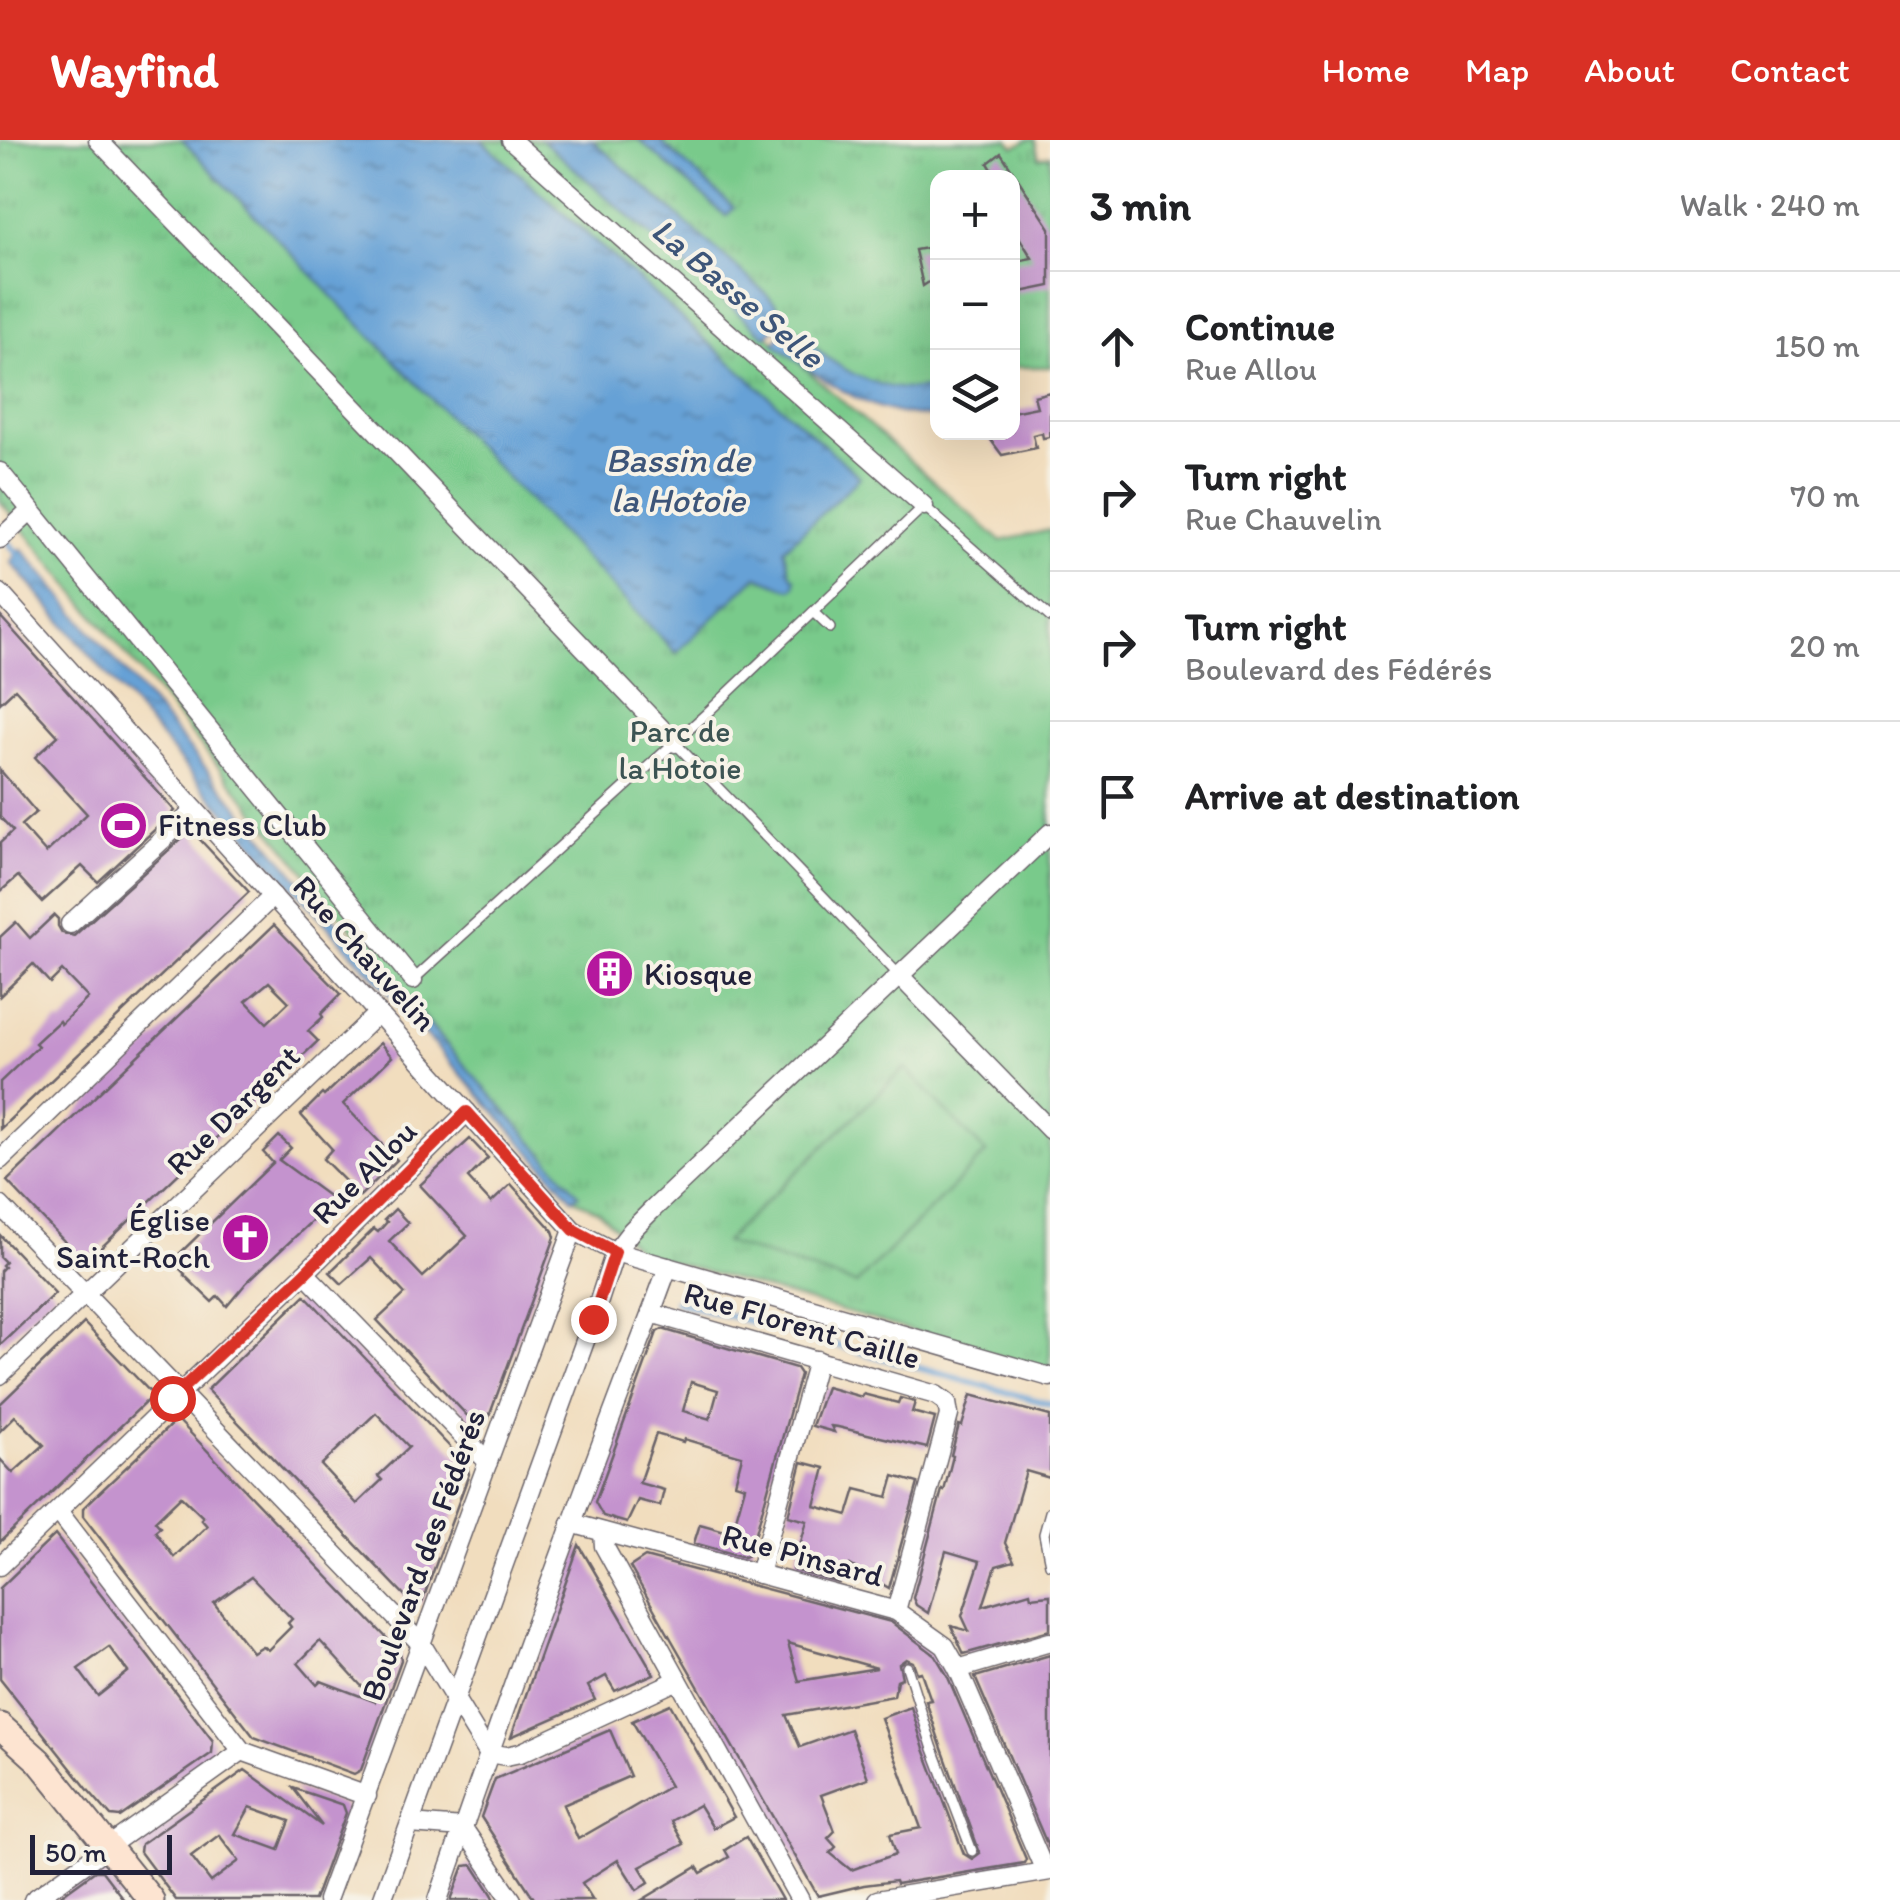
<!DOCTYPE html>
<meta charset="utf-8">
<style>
:root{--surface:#fff;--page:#f6f6f6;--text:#202124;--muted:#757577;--line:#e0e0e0;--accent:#d93025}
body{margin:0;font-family:Itim,sans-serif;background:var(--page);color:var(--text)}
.controls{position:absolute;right:30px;top:30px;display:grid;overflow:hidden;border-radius:20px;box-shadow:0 10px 40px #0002}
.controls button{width:90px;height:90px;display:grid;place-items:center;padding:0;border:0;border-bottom:2px solid var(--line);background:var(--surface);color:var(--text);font:50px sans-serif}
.scale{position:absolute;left:30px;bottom:25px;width:142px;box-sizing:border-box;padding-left:10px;border:5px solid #22223b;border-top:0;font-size:28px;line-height:35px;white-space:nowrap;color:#22223b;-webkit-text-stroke:8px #f7f3e8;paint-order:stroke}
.stop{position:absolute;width:30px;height:30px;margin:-22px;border:8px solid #d93025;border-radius:50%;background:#fff}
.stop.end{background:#d93025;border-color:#fff;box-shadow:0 2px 10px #0008}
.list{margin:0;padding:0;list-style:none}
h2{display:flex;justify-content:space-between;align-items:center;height:130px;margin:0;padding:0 40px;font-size:42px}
h2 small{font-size:32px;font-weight:400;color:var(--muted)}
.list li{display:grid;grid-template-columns:65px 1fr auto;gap:30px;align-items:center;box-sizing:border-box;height:150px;padding:0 40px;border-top:2px solid var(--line)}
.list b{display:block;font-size:38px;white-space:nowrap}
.list p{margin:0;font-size:32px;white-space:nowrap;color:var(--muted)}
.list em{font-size:32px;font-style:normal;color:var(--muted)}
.icon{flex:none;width:55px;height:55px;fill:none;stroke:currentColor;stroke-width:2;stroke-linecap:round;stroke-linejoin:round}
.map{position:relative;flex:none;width:1050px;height:1760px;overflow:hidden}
header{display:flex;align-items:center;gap:60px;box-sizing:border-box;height:140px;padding:0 50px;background:var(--accent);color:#fff}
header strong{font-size:48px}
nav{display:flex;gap:55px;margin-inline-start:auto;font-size:35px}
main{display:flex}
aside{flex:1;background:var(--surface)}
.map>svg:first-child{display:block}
.park{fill:url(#park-tufts);stroke:#4e7663;stroke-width:2.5}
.pitch{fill:#79ca8b;stroke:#4e7663;stroke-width:2.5}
.water{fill:url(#water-ripples);stroke:#446288;stroke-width:2.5}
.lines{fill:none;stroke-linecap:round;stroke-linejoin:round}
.stream{stroke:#66a1d6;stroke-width:6}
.building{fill:#c493ce;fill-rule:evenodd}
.lane-casing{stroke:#6a6369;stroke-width:12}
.street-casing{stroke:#6a6369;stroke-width:21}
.secondary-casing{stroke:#6a6369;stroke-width:29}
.lane{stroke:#fff;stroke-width:9}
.street{stroke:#fff;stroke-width:18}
.secondary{stroke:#fde4d1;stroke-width:25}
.route{stroke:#d93025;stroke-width:12}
.labels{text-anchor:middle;stroke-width:8;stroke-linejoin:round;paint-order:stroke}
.park-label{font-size:32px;fill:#3c5453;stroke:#f7f3e8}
.poi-label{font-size:32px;fill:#22223b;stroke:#f7f3e8;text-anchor:start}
.street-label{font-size:32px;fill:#22223b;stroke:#f7f3e8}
.water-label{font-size:35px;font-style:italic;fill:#3d5579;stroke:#f7f3e8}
</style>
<header>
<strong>Wayfind</strong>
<nav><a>Home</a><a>Map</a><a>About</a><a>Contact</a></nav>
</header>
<main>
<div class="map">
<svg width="1050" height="1760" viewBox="0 0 1050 1760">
<defs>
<pattern id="park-tufts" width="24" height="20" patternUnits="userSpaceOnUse" patternTransform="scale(2.5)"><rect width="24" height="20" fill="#79ca8b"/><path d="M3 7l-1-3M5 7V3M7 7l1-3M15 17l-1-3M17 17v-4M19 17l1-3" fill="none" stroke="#68ad79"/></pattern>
<pattern id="water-ripples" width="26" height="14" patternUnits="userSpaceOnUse" patternTransform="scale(2.5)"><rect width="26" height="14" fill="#66a1d6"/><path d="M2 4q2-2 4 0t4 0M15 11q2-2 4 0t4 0" fill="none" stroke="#5483af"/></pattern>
</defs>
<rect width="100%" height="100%" fill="#f7f3e8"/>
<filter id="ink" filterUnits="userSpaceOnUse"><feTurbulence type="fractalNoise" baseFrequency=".01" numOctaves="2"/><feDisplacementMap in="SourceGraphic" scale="20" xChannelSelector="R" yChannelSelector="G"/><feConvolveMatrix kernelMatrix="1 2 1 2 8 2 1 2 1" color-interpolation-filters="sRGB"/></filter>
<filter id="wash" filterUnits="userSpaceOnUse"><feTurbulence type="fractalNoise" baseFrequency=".0048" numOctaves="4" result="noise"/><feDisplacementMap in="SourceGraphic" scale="40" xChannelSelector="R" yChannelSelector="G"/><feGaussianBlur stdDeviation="2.25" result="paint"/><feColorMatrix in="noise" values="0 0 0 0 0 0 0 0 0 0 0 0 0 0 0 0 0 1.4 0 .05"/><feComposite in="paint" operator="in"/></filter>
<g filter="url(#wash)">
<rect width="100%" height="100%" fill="#f1ddbe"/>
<g class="park">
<polygon points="0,0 546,0 1001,401 1050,390 1050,1231 641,1113 598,1071 574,1059 0,361"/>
<path d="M585,0H1009L1014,7L1028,0H1035L1039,18L1050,15V227H1013L1012,38H938L937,249C899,254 874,251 841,230Z"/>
</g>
<polygon class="pitch" points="905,928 986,1013 856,1144 724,1102"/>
<g class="water">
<path d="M182,0H481L860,337L784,409L791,435L795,438V446L791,449C781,447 768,439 757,436L676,513Z"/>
<polygon points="542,0 592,0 762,150 776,164 783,180 766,197"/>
<polygon points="639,0 659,0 734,68 726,76"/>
<path d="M791,184C826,224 882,260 937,246V276C873,279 824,240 774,204L788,185Z"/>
<polygon points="22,409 293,732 579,1054 573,1059 208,653 11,422 18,410"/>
</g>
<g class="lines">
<g class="stream">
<polyline points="4,397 21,418"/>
<polyline points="675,1161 1050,1264"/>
</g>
</g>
<g id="blocks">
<g class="building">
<polygon points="1001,13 1050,88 1050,146 1016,153 1012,122 1032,118 1012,86 1012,38 997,38 988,23"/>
<polygon points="938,106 938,136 923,146 915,110"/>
<polygon points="1050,252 1050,297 1043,298 1042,293 1033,295 1036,308 1002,315 985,292 1012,292 1012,272 1037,267 1034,256"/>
<polygon points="0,476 175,671 98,742 82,726 42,762 18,736 0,752 0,703 13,691 0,677 0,630 36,672 21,685 46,713 87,674 35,617 58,596 15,549 0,563"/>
<polygon points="191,690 249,752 0,989 0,942 38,906 35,903 59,881 61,884 88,858 62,831 50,843 33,824 0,856 0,797 16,782 30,798 54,775 58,779 58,786 62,793 74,796"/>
<path d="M274,785L341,854L321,874L323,877L308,891L318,901L85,1123L7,1041ZM269,842L289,862L267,883L246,861Z"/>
<circle cx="609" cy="834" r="15"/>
<polygon points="380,903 392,917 343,964 397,1020 360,1056 323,1019 332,1009 301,975 322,954 324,956"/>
<polygon points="279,996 291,1008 279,1020 334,1060 247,1142 227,1166 218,1156 212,1162 184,1135 185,1134 180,1129 186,1123 178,1115 273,1023 263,1012"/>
<polygon points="470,999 488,1018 468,1038 491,1063 511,1044 553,1091 555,1097 486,1285 478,1287 377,1180 405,1154 371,1118 342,1144 330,1132 374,1089 378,1092 387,1082 384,1080 395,1069 408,1083 389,1101 423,1137 434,1127 467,1096 420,1045"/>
<polygon points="0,1095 55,1153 0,1205 0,1131 4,1127 2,1125 5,1122 0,1117"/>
<path d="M305,1155L467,1325L469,1334L422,1462L414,1465L207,1250ZM376,1273L409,1307L378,1336L382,1340L357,1364L321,1325Z"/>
<polygon points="84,1183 153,1255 0,1402 0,1319 13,1333 44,1305 15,1276 0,1291 0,1264"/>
<path d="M662,1189L796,1228L800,1234L750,1414L744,1417L694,1403L700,1384L732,1393L745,1346L735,1343L742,1316L684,1299L683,1302L656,1294L639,1343L664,1350L660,1366L638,1360L627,1383L603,1376L595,1362L657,1192ZM691,1242L718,1250L710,1279L683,1271Z"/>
<polygon points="826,1247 862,1257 863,1254 898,1263 900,1258 915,1262 912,1272 935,1278 927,1308 838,1287 831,1286 834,1292 812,1286"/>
<polygon points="971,1255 1050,1276 1050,1338 1026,1331 1005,1403 1014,1421 996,1426 983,1466 1030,1452 1031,1457 1050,1455 1050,1490 964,1514 951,1486 969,1491 962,1476 980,1421 946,1411 928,1473 916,1465 913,1458 942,1350 944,1351 953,1316 951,1315 959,1285 962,1286"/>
<path d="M177,1279L400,1512L401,1520L361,1630L354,1634L254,1597L83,1376V1368ZM181,1356L203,1377L201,1379L207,1386L174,1417L155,1391L160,1387L155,1381ZM251,1437L292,1479L288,1483L291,1487L268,1510L262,1506L252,1512L214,1463ZM320,1501L334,1516L376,1562L321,1541L317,1545L298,1523Z"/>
<polygon points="802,1322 825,1328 815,1366 848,1375 856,1349 888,1357 894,1336 918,1343 889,1448 850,1425 839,1443 793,1430 807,1381 788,1376"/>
<path d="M55,1395L213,1601L212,1613L120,1677L111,1676L89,1651L0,1539V1448ZM109,1507L128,1532L98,1556L78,1529Z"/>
<polygon points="579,1405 654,1534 615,1551 606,1536 588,1546 595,1560 511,1597"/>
<path d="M645,1417L891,1482L935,1515L947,1535L1026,1719L1024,1723L896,1744L895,1741L864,1745L818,1756L630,1427ZM788,1503L877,1528L799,1541ZM906,1519L913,1522L917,1533L921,1532L931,1560L926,1561L940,1603L980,1713L972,1719L964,1714L924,1609L911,1567L881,1578L921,1688L890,1694L896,1714L851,1730L830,1713L836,1707L828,1698L835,1691L821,1655L868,1638L850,1589L800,1607L786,1575L894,1556L897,1540L902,1538L899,1524Z"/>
<polygon points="1050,1515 1050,1711 975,1537"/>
<polygon points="670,1564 734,1677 713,1688 699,1665 671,1681 684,1704 640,1727 649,1742 637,1750 618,1720 582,1743 593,1760 535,1760 481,1677 495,1639 610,1590 630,1636 563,1665 578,1699 670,1646 632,1581"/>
<path d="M245,1630L322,1686L293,1648L343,1665L346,1673L314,1760H176L140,1712L141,1704ZM250,1667L290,1681L279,1710L235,1694ZM219,1695L239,1721L211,1742L191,1716Z"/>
<polygon points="746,1697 782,1760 642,1760 697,1727 701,1733 729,1717 725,1710"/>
<polygon points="473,1725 492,1754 495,1760 451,1760 464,1726"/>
<polygon points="95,1731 102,1731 124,1760 55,1760"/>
</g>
</g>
</g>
<g filter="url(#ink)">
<use href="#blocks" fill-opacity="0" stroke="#6a6369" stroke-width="2.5"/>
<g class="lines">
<defs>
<g id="lane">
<polyline points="813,472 830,488"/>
<polyline points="675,603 899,835"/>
<polyline points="413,840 707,573 924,366 1050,477"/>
<polyline points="1050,1372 1044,1394 1050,1424"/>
<polyline points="907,1527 932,1606 972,1711"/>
</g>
<g id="street">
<polyline points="98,0 675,603"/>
<polyline points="511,0 924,366"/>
<polyline points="0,332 413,840"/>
<polyline points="0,399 30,371"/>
<polyline points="0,453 573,1090 615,1112 1050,1237"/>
<polyline points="70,784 195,670"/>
<polyline points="899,835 1050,990"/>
<polyline points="0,1020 273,756"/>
<polyline points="0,1065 422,1505 488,1613 506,1616 520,1613 678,1540"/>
<polyline points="668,1127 651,1173 936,1255 947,1263 949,1275 896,1471"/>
<polyline points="305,1133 488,1322"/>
<polyline points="0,1235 378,873"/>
<polyline points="58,1371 242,1611 367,1656"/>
<polyline points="571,1383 896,1471 945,1506 958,1529 1045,1731"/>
<polyline points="603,1392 604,1406 800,1760"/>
<polyline points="0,1426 305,1133 467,972"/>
<polyline points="759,1434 817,1220"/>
<polyline points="958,1529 1050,1502"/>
<polyline points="410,1684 463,1688 512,1760"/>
<polyline points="33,1760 242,1611"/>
<polyline points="327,1760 573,1090"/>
<polyline points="382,1760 593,1179 615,1112 632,1090 652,1070 1050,693"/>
<path d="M438,1760C506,1563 576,1367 651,1173"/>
<polyline points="877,1760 1050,1731"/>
</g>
<polyline id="secondary" points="0,1586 39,1621 151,1760"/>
</defs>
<use href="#lane" class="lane-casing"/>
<use href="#street" class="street-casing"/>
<use href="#secondary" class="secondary-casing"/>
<use href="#lane" class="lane"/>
<use href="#street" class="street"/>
<use href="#secondary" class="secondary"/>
</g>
</g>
<g class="lines" filter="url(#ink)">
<polyline class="route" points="172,1258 305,1133 467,972 574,1090 615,1112 593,1179"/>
</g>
<defs>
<symbol id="stadium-disc" viewBox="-11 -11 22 22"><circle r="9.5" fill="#b5179e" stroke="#f7f3e8"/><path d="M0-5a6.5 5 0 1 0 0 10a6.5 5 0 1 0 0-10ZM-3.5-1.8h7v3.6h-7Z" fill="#fff"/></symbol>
<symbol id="building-disc" viewBox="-11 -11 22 22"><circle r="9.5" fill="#b5179e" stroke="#f7f3e8"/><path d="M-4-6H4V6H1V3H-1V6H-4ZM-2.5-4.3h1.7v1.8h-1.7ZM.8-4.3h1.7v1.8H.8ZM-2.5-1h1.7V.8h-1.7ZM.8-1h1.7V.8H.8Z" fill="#fff"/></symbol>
<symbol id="church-disc" viewBox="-11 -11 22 22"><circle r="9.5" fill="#b5179e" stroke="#f7f3e8"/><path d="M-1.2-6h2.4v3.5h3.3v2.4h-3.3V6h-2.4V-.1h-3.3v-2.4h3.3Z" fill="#fff"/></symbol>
</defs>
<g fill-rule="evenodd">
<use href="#stadium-disc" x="96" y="658" width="55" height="55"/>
<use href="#building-disc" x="582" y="806" width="55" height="55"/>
<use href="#church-disc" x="218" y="1070" width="55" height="55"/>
</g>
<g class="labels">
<g class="park-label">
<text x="680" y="602">Parc de<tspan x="680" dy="37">la Hotoie</tspan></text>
</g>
<g class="poi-label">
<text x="158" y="696">Fitness Club</text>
<text x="644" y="845">Kiosque</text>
<text x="210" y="1091" text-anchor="end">Église<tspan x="210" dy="37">Saint-Roch</tspan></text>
</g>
<g class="street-label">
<text transform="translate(365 813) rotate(48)" y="11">Rue Chauvelin</text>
<text transform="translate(233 970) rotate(-44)" y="11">Rue Dargent</text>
<text transform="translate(364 1032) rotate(-45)" y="11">Rue Allou</text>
<text transform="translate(802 1185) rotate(16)" y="11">Rue Florent Caille</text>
<text transform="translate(423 1415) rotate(-70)" y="11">Boulevard des Fédérés</text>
<text transform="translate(803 1415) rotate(15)" y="11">Rue Pinsard</text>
</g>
<g class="water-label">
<text transform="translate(738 153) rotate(40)" y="12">La Basse Selle</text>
<text x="678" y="332">Bassin de<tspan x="678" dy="40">la Hotoie</tspan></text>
</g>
</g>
</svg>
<div class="controls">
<button>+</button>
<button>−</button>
<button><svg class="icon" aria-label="layers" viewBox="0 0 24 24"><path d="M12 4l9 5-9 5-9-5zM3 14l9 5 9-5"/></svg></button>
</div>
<div class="scale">50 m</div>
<div class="stop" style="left:172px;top:1258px"></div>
<div class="stop end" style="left:593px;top:1179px"></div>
</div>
<aside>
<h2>3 min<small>Walk · 240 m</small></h2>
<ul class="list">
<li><svg class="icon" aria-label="ahead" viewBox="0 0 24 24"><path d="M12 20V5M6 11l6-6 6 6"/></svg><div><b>Continue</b><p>Rue Allou</p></div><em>150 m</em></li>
<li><svg class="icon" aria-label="right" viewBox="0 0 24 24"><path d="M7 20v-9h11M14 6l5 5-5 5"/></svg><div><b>Turn right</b><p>Rue Chauvelin</p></div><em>70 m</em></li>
<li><svg class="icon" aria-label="right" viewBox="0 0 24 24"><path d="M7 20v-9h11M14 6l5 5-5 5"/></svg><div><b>Turn right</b><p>Boulevard des Fédérés</p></div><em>20 m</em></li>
<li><svg class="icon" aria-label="arrive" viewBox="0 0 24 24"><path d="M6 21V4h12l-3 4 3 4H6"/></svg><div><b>Arrive at destination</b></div></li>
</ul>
</aside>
</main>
